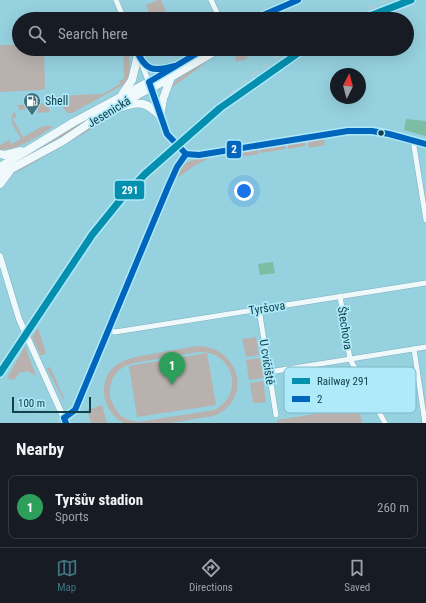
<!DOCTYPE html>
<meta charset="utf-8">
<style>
:root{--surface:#171b24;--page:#242831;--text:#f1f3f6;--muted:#9ea1a6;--line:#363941;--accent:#407380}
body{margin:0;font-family:"Roboto Condensed",sans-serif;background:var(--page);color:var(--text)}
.compass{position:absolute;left:330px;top:68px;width:36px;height:36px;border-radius:50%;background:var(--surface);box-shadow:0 4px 16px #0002;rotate:6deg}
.scale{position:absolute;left:12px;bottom:10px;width:79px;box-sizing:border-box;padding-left:4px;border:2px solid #11414c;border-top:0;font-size:11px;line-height:14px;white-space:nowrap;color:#11414c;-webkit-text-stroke:3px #aeeafa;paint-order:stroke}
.you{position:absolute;left:244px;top:191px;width:14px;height:14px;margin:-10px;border:3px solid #fff;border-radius:50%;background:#1a73e8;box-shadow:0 0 0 6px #1a73e833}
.badge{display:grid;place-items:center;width:26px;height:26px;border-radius:50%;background:var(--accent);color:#fff;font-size:13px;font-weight:700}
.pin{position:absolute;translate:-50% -33px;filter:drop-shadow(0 1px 2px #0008)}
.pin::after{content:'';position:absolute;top:21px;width:14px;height:12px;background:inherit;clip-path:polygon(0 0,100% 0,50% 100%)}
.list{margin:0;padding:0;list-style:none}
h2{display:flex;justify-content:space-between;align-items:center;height:52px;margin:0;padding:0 16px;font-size:17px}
h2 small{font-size:13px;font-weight:400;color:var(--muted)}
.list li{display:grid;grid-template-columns:26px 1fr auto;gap:12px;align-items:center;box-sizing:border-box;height:64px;margin:0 8px 8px;padding:0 8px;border:1px solid var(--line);border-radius:8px}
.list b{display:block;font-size:15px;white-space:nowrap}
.list p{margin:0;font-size:13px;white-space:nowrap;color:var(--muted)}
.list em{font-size:13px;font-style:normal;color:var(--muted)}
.icon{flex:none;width:22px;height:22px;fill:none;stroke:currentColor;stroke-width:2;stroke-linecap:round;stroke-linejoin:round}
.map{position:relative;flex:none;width:426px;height:423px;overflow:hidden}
.search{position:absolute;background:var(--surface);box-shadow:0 4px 16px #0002;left:12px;right:12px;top:12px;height:44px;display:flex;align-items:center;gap:10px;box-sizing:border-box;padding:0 14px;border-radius:22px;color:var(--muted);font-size:15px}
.sheet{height:124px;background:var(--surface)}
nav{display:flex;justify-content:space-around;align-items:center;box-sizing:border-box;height:56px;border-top:1px solid var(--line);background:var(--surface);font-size:11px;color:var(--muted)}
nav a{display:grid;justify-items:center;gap:2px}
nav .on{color:var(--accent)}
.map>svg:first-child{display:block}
.green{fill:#b8b1ae;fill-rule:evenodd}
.water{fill:#7cbda4}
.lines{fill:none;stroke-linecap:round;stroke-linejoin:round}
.minor-tunnel{stroke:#7bb4c2;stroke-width:5;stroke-dasharray:5 2.5;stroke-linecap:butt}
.minor-casing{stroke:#7fafbb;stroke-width:6}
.tertiary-casing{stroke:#7fafbb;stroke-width:7}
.primary-casing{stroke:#7fafbb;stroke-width:9}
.minor{stroke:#eff8fa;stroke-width:5}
.tertiary{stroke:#eff8fa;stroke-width:6}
.primary{stroke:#eff8fa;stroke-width:8}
.rail{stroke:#baccd0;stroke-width:1.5;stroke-dasharray:7 7;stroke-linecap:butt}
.bus-1-casing{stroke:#aeeafa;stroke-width:9}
.bus-1{stroke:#0065bd;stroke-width:6}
.rail-1-casing{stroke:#aeeafa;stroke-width:10}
.rail-1{stroke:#048fae;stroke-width:7}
.bus-dot{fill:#11414c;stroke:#aeeafa;stroke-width:1.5}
.labels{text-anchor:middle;stroke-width:3.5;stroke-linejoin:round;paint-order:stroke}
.poi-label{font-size:12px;fill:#11414c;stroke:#aeeafa;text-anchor:start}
.street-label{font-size:12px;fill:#11414c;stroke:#aeeafa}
.key{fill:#aeeafa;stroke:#7fb7c6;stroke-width:1}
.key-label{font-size:11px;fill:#11414c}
.line-badge{stroke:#aeeafa;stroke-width:1.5}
.badge-label{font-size:11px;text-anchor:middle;font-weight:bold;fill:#fff}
</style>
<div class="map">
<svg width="426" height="423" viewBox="0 0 426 423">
<rect width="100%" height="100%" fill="#96d1e0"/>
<g class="green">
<polygon points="158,0 161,0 166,11 154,16 153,12 149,13 146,5"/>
<polygon points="0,45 19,45 19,49 54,49 44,50 45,88 42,90 0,92"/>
<path d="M123,49H127C130,62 132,72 125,84L72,113H67L55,96L103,94L120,84L119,81L124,79Z"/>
<polygon points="236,55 238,55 249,57 245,60 236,61 235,59"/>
<path d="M207,62L171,88C177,75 195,68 207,62Z"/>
<polygon points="138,90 84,122 59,139 0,171 54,140 83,119"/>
<polygon points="44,103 48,105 50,112 38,113 37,105 31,106 31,109 20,110 17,105"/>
<polygon points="122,110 124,110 16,173 5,181 26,165"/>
<path d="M14,112L17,116L13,119L23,137L43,126H54C41,135 16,151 0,150V145L9,140L11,144L21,139C17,131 7,120 14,112Z"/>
<polygon points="324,139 325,145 309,148 308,141"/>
<polygon points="305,142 305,146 288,149 288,144"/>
<polygon points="285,144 286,149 261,153 260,149"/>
<polygon points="258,149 259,154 232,158 231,153"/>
<polygon points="211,155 211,157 194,166 173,181 181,167 187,162"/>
<polygon points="38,328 46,353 41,356 32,337"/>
<polygon points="256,337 259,355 246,357 242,339"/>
<polygon points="25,346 36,376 27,371 19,373 14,380 7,378"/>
<path d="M197,346C235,345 254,393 220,413C214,417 206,417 199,418C189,420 179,422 169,423C154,423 138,423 123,423C112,416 105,406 104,393C103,360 133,357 157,353C171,351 184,348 197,346ZM198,352C233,350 246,394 214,410L138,422L129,420L121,416L116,410L110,398V386L113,378L118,371L125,366L134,363Z"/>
<polygon points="207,353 216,405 137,417 129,366"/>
<polygon points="260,358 264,378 249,380 246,360"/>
<polygon points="50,367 64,398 63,399 47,369 47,368"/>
<polygon points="263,381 266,402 253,403 250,383"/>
<polygon points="102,405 107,423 91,423 87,410"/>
<polygon points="359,407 362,423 277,423 277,420"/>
</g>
<g class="water">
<polygon points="406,119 426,121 426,136 404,130"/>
<polygon points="273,262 275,273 260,275 258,264"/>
</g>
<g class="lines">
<polyline class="minor-tunnel" points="170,138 178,147"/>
<defs>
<g id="minor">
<polyline points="116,0 124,19"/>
<polyline points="211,0 220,19"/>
<polyline points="136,49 151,88 165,129 170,138"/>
<polyline points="413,140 426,220"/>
<polyline points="178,147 186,154 195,155 312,136 348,131 372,131 389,134 426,144"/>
<polyline points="340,296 350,359 385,423"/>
<polyline points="259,309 276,415"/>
<polyline points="108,330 115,332 426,283"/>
<polyline points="414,349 425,423"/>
<polyline points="269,372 426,347"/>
<polyline points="64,418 75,410 78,403 168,187 177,167 186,154"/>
</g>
<polyline id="tertiary" points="0,256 19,319 66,423"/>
<g id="primary">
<polyline points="254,19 298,0"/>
<path d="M138,55C148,69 151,72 168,68"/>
<polyline points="123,93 132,80 138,55"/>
<path d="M122,107C140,101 147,102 160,116"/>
<polyline points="160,116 163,99 171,77"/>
<polyline points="0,154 5,155 21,151"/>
<polyline points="0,167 74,122 156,78 204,49"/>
<polyline points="0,175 63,141 106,112 141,93 159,84 219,49"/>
<polyline points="0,184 9,172"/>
</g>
</defs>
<use href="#minor" class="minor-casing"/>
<use href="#tertiary" class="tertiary-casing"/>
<use href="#primary" class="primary-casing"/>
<use href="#minor" class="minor"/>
<use href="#tertiary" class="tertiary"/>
<use href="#primary" class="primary"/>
<g class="rail">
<polyline points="343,19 388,0"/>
<polyline points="129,190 168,148 214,108 257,71 288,49"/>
<polyline points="123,203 163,167"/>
<polyline points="0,368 19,345"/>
</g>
<defs>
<g id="bus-1">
<polyline points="254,19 298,0"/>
<path d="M136,49C145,71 153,72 175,66"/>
<polyline points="204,49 149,82 167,134 186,154 199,155 348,131 372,131 389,134 426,144"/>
<polyline points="66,423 64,418 75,410 168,187 177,167 186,154"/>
</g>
</defs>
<use href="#bus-1" class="bus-1-casing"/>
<use href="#bus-1" class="bus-1"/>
<defs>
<g id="rail-1">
<polyline points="362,19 411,0"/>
<polyline points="0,373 92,235 122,198 145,174 220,108 304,49"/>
</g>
</defs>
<use href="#rail-1" class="rail-1-casing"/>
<use href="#rail-1" class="rail-1"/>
</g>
<defs>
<symbol id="fuel-pin" viewBox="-11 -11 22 30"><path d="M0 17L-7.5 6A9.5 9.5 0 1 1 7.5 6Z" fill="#407380" stroke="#aeeafa"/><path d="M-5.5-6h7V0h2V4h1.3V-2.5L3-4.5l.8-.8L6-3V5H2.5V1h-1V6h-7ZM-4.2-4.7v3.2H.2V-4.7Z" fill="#fff"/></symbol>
</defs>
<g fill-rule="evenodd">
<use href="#fuel-pin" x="22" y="91" width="20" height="27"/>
</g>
<circle class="bus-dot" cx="381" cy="133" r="3.5"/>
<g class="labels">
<g class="poi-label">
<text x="45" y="105">Shell</text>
</g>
<g class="street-label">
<text transform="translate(109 112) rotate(-31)" y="4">Jesenická</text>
<text transform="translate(267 308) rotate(-9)" y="4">Tyršova</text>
<text transform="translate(345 328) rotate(81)" y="4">Štechova</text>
<text transform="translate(267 362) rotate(81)" y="4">U cvičiště</text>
</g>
</g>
<rect x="284" y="367" width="132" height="46" rx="6" class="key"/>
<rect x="292" y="378" width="18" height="6" fill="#048fae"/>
<rect x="292" y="396" width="18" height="6" fill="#0065bd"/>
<g class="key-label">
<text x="317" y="385">Railway 291</text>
<text x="317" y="403">2</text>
</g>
<g class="line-badge">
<rect x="226" y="140" width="16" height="19" rx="4" fill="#0065bd"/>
<rect x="114" y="180" width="31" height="20" rx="4" fill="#048fae"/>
</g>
<g class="badge-label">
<text x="234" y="153">2</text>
<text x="130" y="194">291</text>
</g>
</svg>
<svg class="compass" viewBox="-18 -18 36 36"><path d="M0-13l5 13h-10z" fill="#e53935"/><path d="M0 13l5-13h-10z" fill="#9ea1a6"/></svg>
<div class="scale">100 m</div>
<div class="you"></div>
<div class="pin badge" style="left:172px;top:385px;background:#2e9e5b">1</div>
<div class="search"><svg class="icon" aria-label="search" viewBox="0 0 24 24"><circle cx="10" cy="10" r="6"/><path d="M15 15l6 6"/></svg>Search here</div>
</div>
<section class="sheet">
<h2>Nearby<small></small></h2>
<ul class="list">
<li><span class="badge" style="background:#2e9e5b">1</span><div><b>Tyršův stadion</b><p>Sports</p></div><em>260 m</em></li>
</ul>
</section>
<nav>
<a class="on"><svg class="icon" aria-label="map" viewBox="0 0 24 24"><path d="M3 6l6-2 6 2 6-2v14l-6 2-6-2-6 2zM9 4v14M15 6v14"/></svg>Map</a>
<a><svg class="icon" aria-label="directions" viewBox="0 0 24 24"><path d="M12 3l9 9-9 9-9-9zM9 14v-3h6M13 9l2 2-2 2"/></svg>Directions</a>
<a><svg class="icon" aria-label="saved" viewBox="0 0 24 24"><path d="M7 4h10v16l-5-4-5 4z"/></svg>Saved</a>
</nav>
